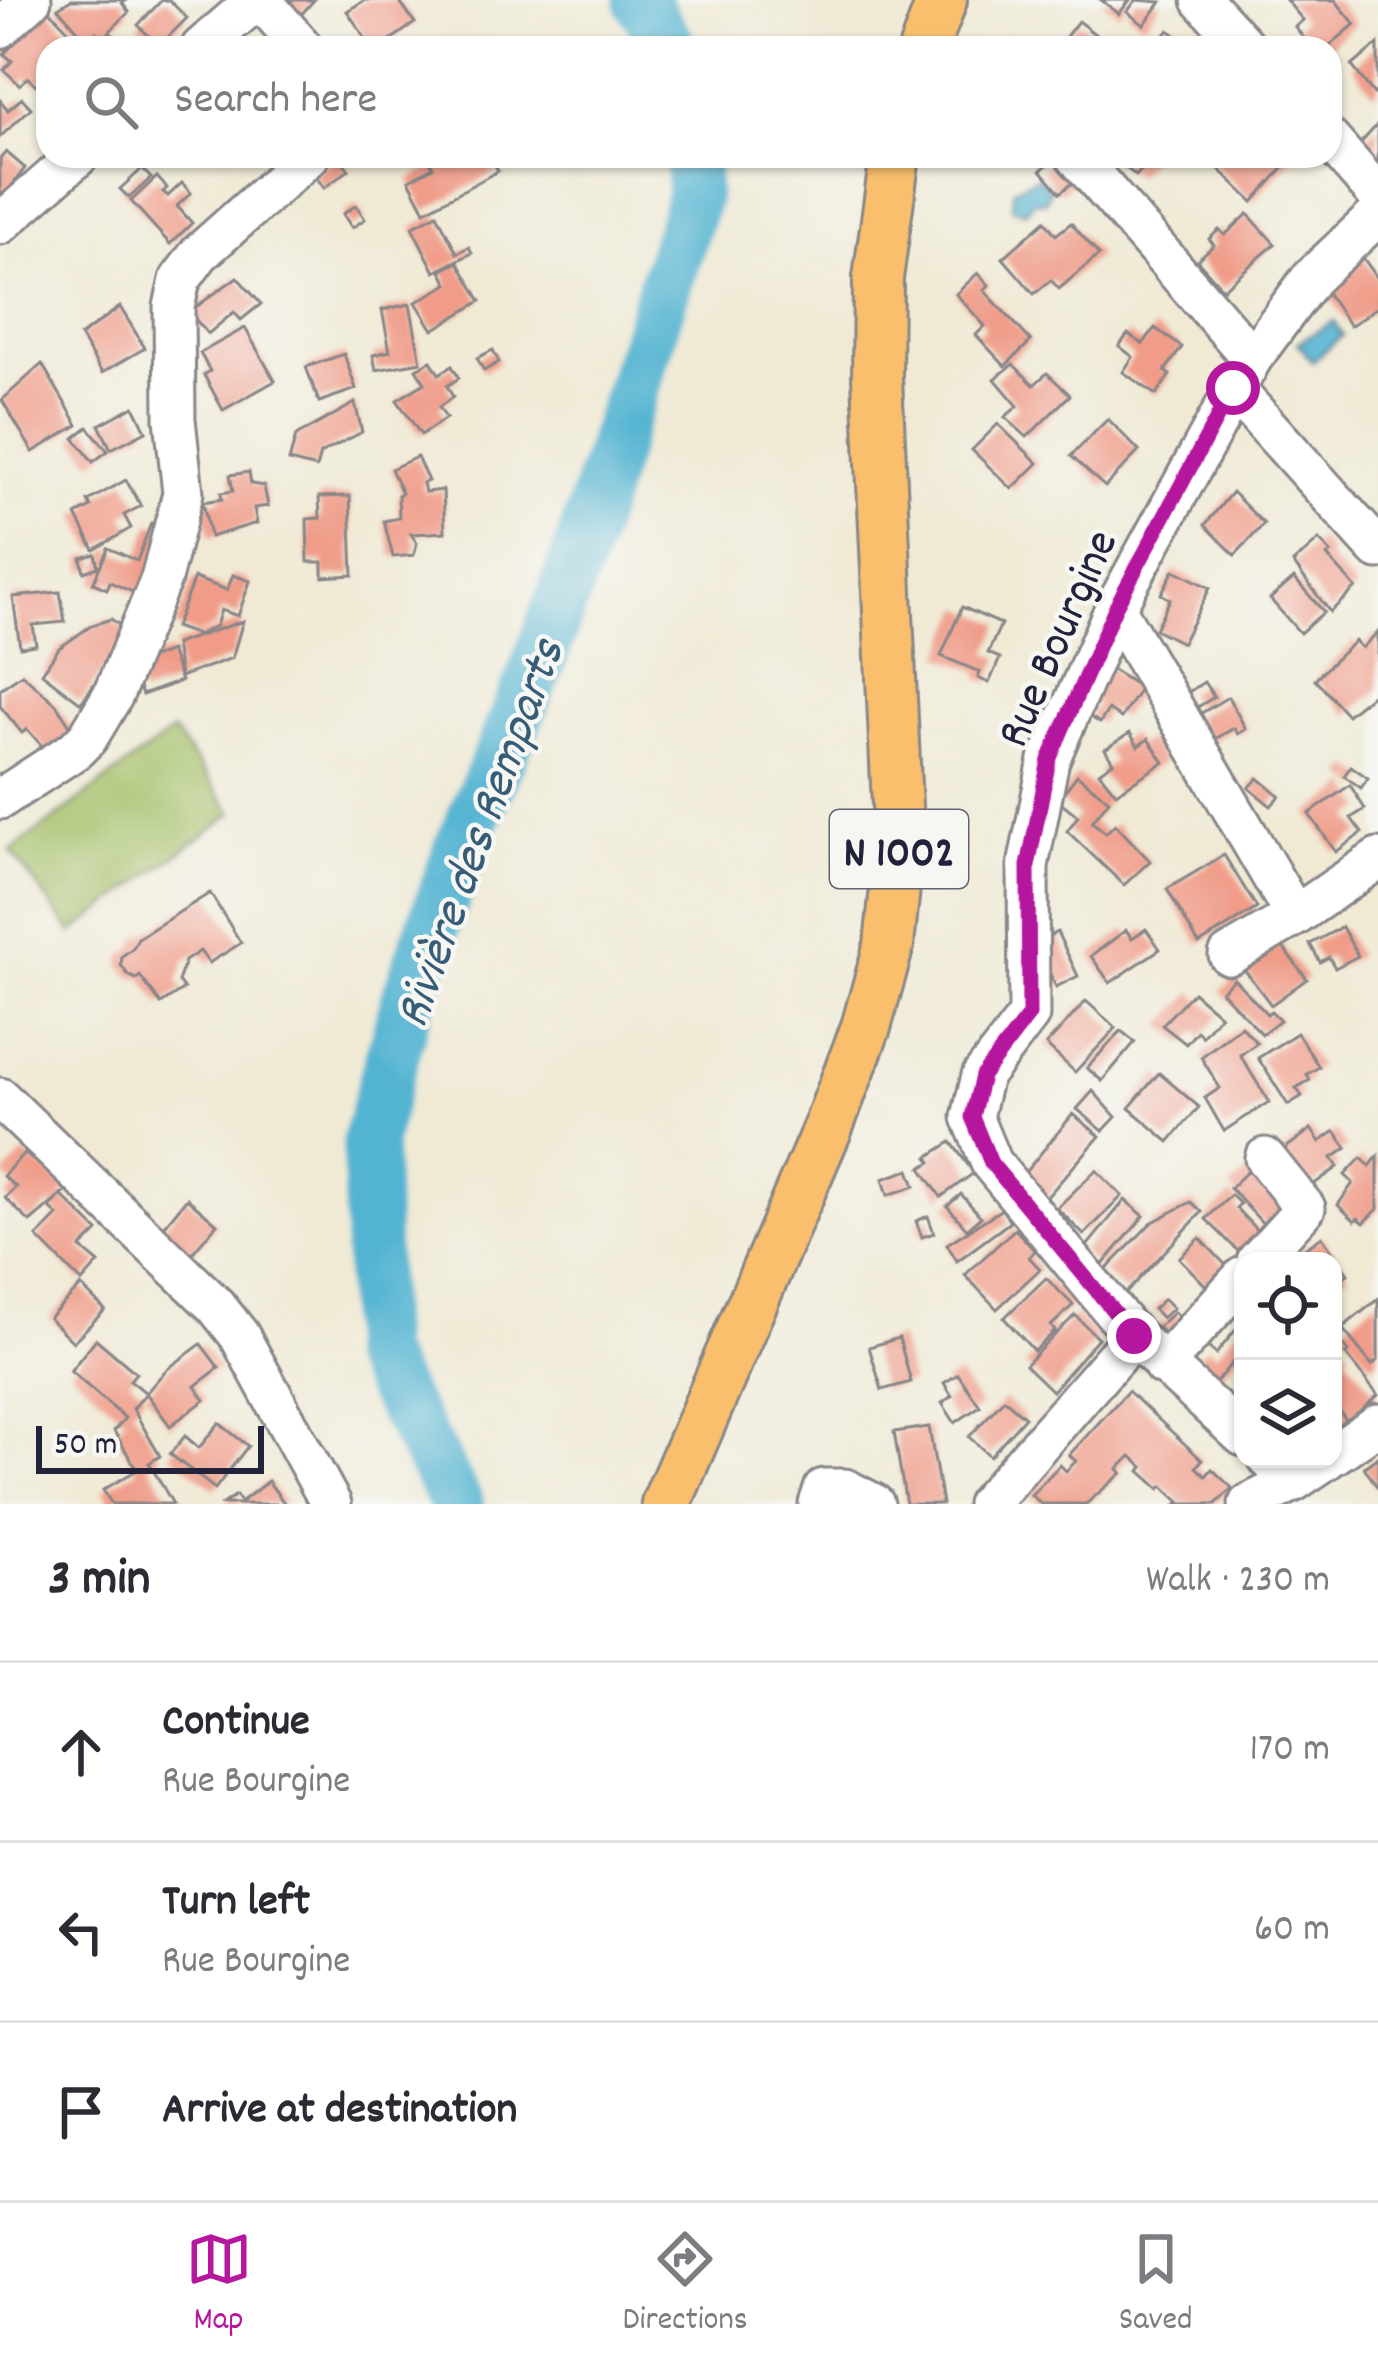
<!DOCTYPE html>
<meta charset="utf-8">
<style>
:root{--surface:#fff;--page:#f7f7f7;--text:#2b2b33;--muted:#7c7c81;--line:#e1e1e2;--accent:#b5179e}
body{margin:0;font-family:Dekko,sans-serif;background:var(--page);color:var(--text)}
.controls{position:absolute;right:36px;bottom:36px;display:grid;overflow:hidden;border-radius:24px;box-shadow:0 3px 9px #0004}
.controls button{width:108px;height:108px;display:grid;place-items:center;padding:0;border:0;border-bottom:3px solid var(--line);background:var(--surface);color:var(--text);font:60px sans-serif}
.scale{position:absolute;left:36px;bottom:30px;width:228px;box-sizing:border-box;padding-left:12px;border:6px solid #22223b;border-top:0;font-size:33px;line-height:42px;white-space:nowrap;color:#22223b;-webkit-text-stroke:9px #f6f6f2;paint-order:stroke}
.stop{position:absolute;width:36px;height:36px;margin:-27px;border:9px solid #b5179e;border-radius:50%;background:#fff}
.stop.end{background:#b5179e;border-color:#fff;box-shadow:0 3px 12px #0008}
.list{margin:0;padding:0;list-style:none}
h2{display:flex;justify-content:space-between;align-items:center;height:156px;margin:0;padding:0 48px;font-size:51px}
h2 small{font-size:39px;font-weight:400;color:var(--muted)}
.list li{display:grid;grid-template-columns:78px 1fr auto;gap:36px;align-items:center;box-sizing:border-box;height:180px;padding:0 48px;border-top:3px solid var(--line)}
.list b{display:block;font-size:45px;white-space:nowrap}
.list p{margin:0;font-size:39px;white-space:nowrap;color:var(--muted)}
.list em{font-size:39px;font-style:normal;color:var(--muted)}
.icon{flex:none;width:66px;height:66px;fill:none;stroke:currentColor;stroke-width:2;stroke-linecap:round;stroke-linejoin:round}
.map{position:relative;flex:none;width:1378px;height:1504px;overflow:hidden}
.search{position:absolute;background:var(--surface);box-shadow:0 3px 9px #0004;left:36px;right:36px;top:36px;height:132px;display:flex;align-items:center;gap:30px;box-sizing:border-box;padding:0 42px;border-radius:36px;color:var(--muted);font-size:45px}
.sheet{height:696px;background:var(--surface)}
nav{display:flex;justify-content:space-around;align-items:center;box-sizing:border-box;height:168px;border-top:3px solid var(--line);background:var(--surface);font-size:33px;color:var(--muted)}
nav a{display:grid;justify-items:center;gap:6px}
nav .on{color:var(--accent)}
.map>svg:first-child{display:block}
.green{fill:#a4bf66;stroke:#637050;stroke-width:3}
.water{fill:#53b4d2;stroke:#3a6b86;stroke-width:3}
.lines{fill:none;stroke-linecap:round;stroke-linejoin:round}
.river{stroke:#53b4d2;stroke-width:54}
.building{fill:#f09c89}
.minor-casing{stroke:#898688;stroke-width:45}
.major-casing{stroke:#898688;stroke-width:54}
.minor{stroke:#fff;stroke-width:39}
.major{stroke:#f9bf6c;stroke-width:48}
.route{stroke:#b5179e;stroke-width:15}
.labels{text-anchor:middle;stroke-width:9;stroke-linejoin:round;paint-order:stroke}
.shield{fill:#f6f6f2;stroke:#626272;stroke-width:3}
.shield-label{font-size:45px;font-weight:bold;fill:#22223b}
.street-label{font-size:48px;fill:#22223b;stroke:#f6f6f2}
.water-label{font-size:51px;font-style:italic;fill:#365c77;stroke:#f6f6f2}
</style>
<div class="map">
<svg width="1378" height="1504" viewBox="0 0 1378 1504">
<rect width="100%" height="100%" fill="#f6f6f2"/>
<filter id="ink" filterUnits="userSpaceOnUse"><feTurbulence type="fractalNoise" baseFrequency=".00833" numOctaves="2"/><feDisplacementMap in="SourceGraphic" scale="24" xChannelSelector="R" yChannelSelector="G"/><feConvolveMatrix kernelMatrix="1 2 1 2 8 2 1 2 1" color-interpolation-filters="sRGB"/></filter>
<filter id="wash" filterUnits="userSpaceOnUse"><feTurbulence type="fractalNoise" baseFrequency=".004" numOctaves="4" result="noise"/><feDisplacementMap in="SourceGraphic" scale="48" xChannelSelector="R" yChannelSelector="G"/><feGaussianBlur stdDeviation="2.7" result="paint"/><feColorMatrix in="noise" values="0 0 0 0 0 0 0 0 0 0 0 0 0 0 0 0 0 1.4 0 .05"/><feComposite in="paint" operator="in"/></filter>
<g filter="url(#wash)">
<rect width="100%" height="100%" fill="#f0ead5"/>
<polygon class="green" points="173,731 233,813 72,933 11,851"/>
<g class="water">
<polygon points="1037,177 1051,189 1045,202 1034,201 1025,212 1012,208 1013,190"/>
<polygon points="1334,321 1342,336 1312,362 1298,343"/>
</g>
<g class="lines">
<g class="river">
<polyline points="641,0 670,48"/>
<polyline points="457,1504 374,1354 369,1140 409,995 460,850 532,680 583,542 693,197 692,156"/>
</g>
</g>
<g id="blocks">
<g class="building">
<polygon points="71,0 127,0 122,3 129,12 109,32 131,48 93,48 102,39 96,32 88,42 58,8"/>
<polygon points="162,0 169,0 187,18 159,46 138,25"/>
<polygon points="281,0 314,0 299,17"/>
<polygon points="365,0 398,0 415,23 379,48 372,48 347,11"/>
<polygon points="1101,0 1130,0 1119,14"/>
<polygon points="1136,0 1161,2 1144,25 1127,12"/>
<polygon points="1286,0 1335,0 1355,24 1327,48 1312,48 1295,27 1303,20"/>
<polygon points="47,8 76,38 68,48 48,48 45,79 36,85 28,77 20,85 4,70 12,61 4,54"/>
<polygon points="1078,21 1101,39 1111,48 1057,48"/>
<polygon points="1169,30 1192,48 1154,48"/>
<polygon points="1378,44 1378,90 1374,94 1352,66"/>
<polygon points="22,98 31,108 0,137 0,100 8,110"/>
<polygon points="1378,124 1378,164 1358,146"/>
<polygon points="6,152 25,168 5,195 0,192 0,159"/>
<polygon points="339,156 349,170 324,188 313,173"/>
<polygon points="439,156 490,156 498,171 425,211 409,180 433,167 430,161"/>
<polygon points="1058,156 1081,176 1060,193 1041,170"/>
<polygon points="1111,156 1153,156 1136,176"/>
<polygon points="1218,156 1294,156 1253,202 1212,162"/>
<polygon points="142,169 151,178 129,198 120,189"/>
<polygon points="157,177 167,188 163,192 168,196 182,183 191,193 177,206 192,223 170,244 131,201"/>
<polygon points="356,205 365,219 352,228 343,214"/>
<polygon points="437,214 457,253 469,247 472,253 435,272 412,227"/>
<polygon points="1248,214 1275,244 1223,289 1197,260 1214,245 1209,239 1219,230 1225,235"/>
<polygon points="1045,221 1056,235 1071,223 1099,255 1059,289 1051,280 1034,294 1003,258"/>
<polygon points="1359,252 1378,279 1378,307 1350,326 1318,281"/>
<polygon points="458,262 481,301 433,330 416,302 448,284 441,271"/>
<polygon points="978,273 989,285 984,290 1031,341 1005,366 976,335 985,326 956,294"/>
<polygon points="237,277 261,304 241,320 234,312 208,334 189,312"/>
<polygon points="410,304 421,362 376,370 373,355 390,351 382,310"/>
<polygon points="120,307 145,348 102,373 80,336"/>
<polygon points="245,328 275,381 223,410 204,375 210,371 200,353"/>
<polygon points="1155,328 1182,347 1165,371 1170,375 1156,395 1123,372 1133,357 1119,346 1128,334 1143,344"/>
<polygon points="493,350 499,362 484,371 477,358"/>
<polygon points="344,354 356,389 319,402 306,367"/>
<polygon points="431,361 439,374 452,366 459,378 447,386 453,397 439,407 446,418 421,435 397,400 425,383 416,369"/>
<polygon points="42,364 78,425 33,452 2,400"/>
<polygon points="1013,364 1034,385 1047,373 1070,395 1027,437 1005,417 1018,406 995,379"/>
<polygon points="355,403 362,432 320,454 316,468 289,461 296,436"/>
<polygon points="134,406 146,431 111,449 99,425"/>
<polygon points="1108,419 1139,451 1105,487 1071,456"/>
<polygon points="998,424 1038,463 1012,489 972,450"/>
<polygon points="88,427 108,451 93,462 74,438"/>
<polygon points="417,457 428,481 423,483 425,492 443,490 445,532 411,534 417,543 414,555 393,557 384,521 399,518 398,495 402,493 391,469"/>
<polygon points="249,472 251,484 264,486 268,506 254,508 257,523 210,537 203,502 222,499 221,493 233,491 230,475"/>
<polygon points="126,480 141,506 124,515 131,528 94,550 76,515 91,507 88,501"/>
<polygon points="1232,492 1264,524 1235,555 1205,525"/>
<polygon points="350,496 353,575 323,577 323,562 308,562 307,519 320,518 319,497"/>
<polygon points="151,523 168,530 142,596 110,582 107,589 93,583 108,548 137,561"/>
<polygon points="1319,540 1331,553 1327,556 1356,588 1330,612 1293,563"/>
<polygon points="95,554 98,567 84,572 81,558"/>
<polygon points="1174,570 1210,588 1182,643 1155,629 1170,599 1161,594"/>
<polygon points="233,575 250,581 238,616 221,610 216,626 197,635 175,627 194,578 227,590"/>
<polygon points="1294,578 1324,612 1300,633 1270,599"/>
<polygon points="60,592 65,622 33,625 36,645 20,647 13,597"/>
<polygon points="962,607 1001,624 988,653 1000,658 989,683 978,678 980,672 941,656"/>
<polygon points="111,619 129,632 81,703 42,673 59,648 92,625"/>
<polygon points="243,621 232,658 180,677 175,644"/>
<polygon points="1378,632 1378,690 1347,715 1315,679 1355,641 1362,648"/>
<polygon points="170,651 181,681 142,695 131,666"/>
<polygon points="1106,666 1141,688 1121,718 1108,710 1100,723 1089,716 1097,703 1086,695"/>
<polygon points="22,674 56,704 75,733 49,754 27,729 22,733 0,706 0,689"/>
<polygon points="1204,682 1214,697 1196,708 1187,693"/>
<polygon points="1228,697 1246,729 1238,734 1234,728 1210,742 1195,717"/>
<polygon points="1130,733 1138,746 1148,739 1164,762 1116,793 1099,772 1113,762 1105,749"/>
<polygon points="1351,766 1368,778 1361,788 1344,776"/>
<polygon points="1077,775 1109,800 1092,822 1106,833 1115,824 1150,861 1124,885 1067,831 1078,816 1058,800"/>
<polygon points="1258,778 1280,796 1271,806 1249,788"/>
<polygon points="1350,785 1365,809 1351,818 1362,833 1336,852 1309,814"/>
<polygon points="1224,855 1257,908 1199,944 1167,889"/>
<polygon points="210,893 241,943 209,963 200,951 185,961 178,982 184,989 161,1004 140,976 136,979 128,975 121,965 122,956 133,948 138,938"/>
<polygon points="1342,927 1358,956 1335,968 1329,957 1320,962 1310,944"/>
<polygon points="1146,929 1160,949 1110,983 1091,956 1126,930 1132,938"/>
<polygon points="1057,932 1078,976 1056,987 1036,943"/>
<polygon points="1280,943 1307,979 1271,1005 1244,969"/>
<polygon points="1234,979 1267,1014 1271,1011 1280,1020 1262,1034 1221,991"/>
<polygon points="1193,992 1220,1015 1202,1036 1197,1031 1186,1044 1162,1025"/>
<polygon points="1086,1001 1116,1028 1075,1072 1046,1045"/>
<polygon points="1241,1026 1257,1043 1240,1055 1269,1102 1224,1131 1205,1098 1220,1088 1201,1057"/>
<polygon points="1121,1031 1135,1042 1102,1081 1087,1068"/>
<polygon points="1297,1033 1319,1067 1307,1074 1310,1080 1296,1088 1302,1096 1288,1105 1258,1058"/>
<polygon points="1159,1073 1199,1107 1169,1142 1129,1108"/>
<polygon points="1093,1091 1116,1117 1103,1131 1077,1109"/>
<polygon points="1073,1114 1100,1136 1046,1198 1022,1176"/>
<polygon points="1311,1129 1320,1142 1335,1131 1347,1148 1332,1158 1338,1167 1310,1187 1282,1151"/>
<polygon points="951,1142 974,1173 941,1197 921,1168 931,1162 928,1157"/>
<polygon points="24,1153 69,1189 30,1222 5,1198 16,1187 3,1176"/>
<polygon points="1378,1156 1378,1209 1364,1223 1358,1218 1355,1221 1338,1205 1353,1183 1345,1175 1361,1158 1370,1166"/>
<polygon points="1253,1166 1291,1206 1267,1228 1230,1188"/>
<polygon points="909,1170 915,1186 888,1195 883,1179"/>
<polygon points="1096,1170 1122,1196 1084,1235 1057,1208"/>
<polygon points="961,1194 981,1217 967,1229 947,1206"/>
<polygon points="61,1195 98,1231 81,1248 99,1263 82,1282 37,1237 58,1216 50,1208"/>
<polygon points="1231,1195 1240,1204 1236,1208 1263,1237 1242,1255 1206,1219"/>
<polygon points="187,1198 217,1224 189,1257 161,1230"/>
<polygon points="1125,1200 1144,1216 1100,1268 1082,1252"/>
<polygon points="1191,1202 1202,1212 1126,1293 1104,1272 1151,1223"/>
<polygon points="1002,1209 1010,1222 957,1261 947,1244"/>
<polygon points="928,1216 934,1233 922,1237 916,1221"/>
<polygon points="1015,1229 1035,1251 1029,1257 1040,1269 997,1309 965,1275"/>
<polygon points="1322,1236 1348,1274 1333,1284 1333,1261 1286,1261"/>
<polygon points="1200,1238 1236,1276 1216,1296 1179,1258"/>
<polygon points="1046,1278 1073,1305 1051,1326 1055,1331 1034,1351 1004,1318"/>
<polygon points="81,1286 105,1310 73,1342 49,1318"/>
<polygon points="1164,1299 1173,1308 1162,1318 1153,1309"/>
<polygon points="1378,1299 1378,1360 1372,1365 1342,1328"/>
<polygon points="1174,1312 1189,1327 1174,1345 1158,1327"/>
<polygon points="1075,1315 1098,1338 1052,1391 1025,1365"/>
<polygon points="1237,1328 1243,1334 1243,1350 1211,1388 1188,1369 1207,1346 1216,1354"/>
<polygon points="1333,1333 1349,1352 1345,1354 1378,1395 1348,1422 1333,1404"/>
<polygon points="899,1338 911,1382 882,1390 869,1347"/>
<polygon points="96,1339 136,1373 130,1380 146,1393 166,1370 201,1344 219,1368 195,1386 205,1400 170,1426 146,1393 133,1409 160,1456 149,1463 173,1504 112,1504 103,1490 137,1470 114,1431 125,1418 70,1371"/>
<polygon points="958,1374 980,1406 955,1423 942,1403 952,1396 944,1383"/>
<polygon points="1128,1391 1202,1460 1196,1467 1206,1476 1212,1469 1232,1488 1216,1504 1177,1504 1180,1502 1163,1486 1160,1489 1140,1471 1143,1467 1131,1456 1118,1469 1122,1473 1086,1504 1041,1504 1031,1495 1060,1465 1066,1471 1076,1461 1069,1455"/>
<polygon points="1004,1399 1025,1417 990,1456 969,1437"/>
<polygon points="219,1423 248,1446 215,1489 170,1454 185,1436 199,1448"/>
<polygon points="929,1427 942,1504 906,1504 894,1432"/>
<polygon points="1378,1457 1378,1488 1364,1467"/>
<polygon points="268,1481 285,1504 223,1504 236,1495 241,1502"/>
</g>
</g>
</g>
<g filter="url(#ink)">
<use href="#blocks" fill-opacity="0" stroke="#898688" stroke-width="3"/>
<g class="lines">
<defs>
<g id="minor">
<polyline points="261,0 303,48"/>
<polyline points="1202,0 1246,48"/>
<polyline points="0,28 31,0"/>
<polyline points="201,48 256,0"/>
<polyline points="1330,140 1378,195"/>
<polyline points="1076,156 1252,358"/>
<polyline points="0,224 78,156"/>
<polyline points="1233,388 1378,549"/>
<polyline points="1115,608 1295,916 1378,859"/>
<polyline points="0,799 75,750 88,737 113,695 161,579 183,493 175,419 174,307 180,280 199,254 309,156"/>
<polyline points="1229,955 1295,916"/>
<polyline points="0,1098 216,1306 239,1335 331,1504"/>
<polyline points="1257,1261 1305,1208 1265,1158"/>
<polyline points="1163,1365 1243,1277"/>
<polyline points="1243,1436 1134,1336 991,1163 972,1117 982,1076 1029,1015 1028,866 1049,760 1115,608 1252,358 1312,277 1378,215"/>
<polyline points="1333,1455 1378,1424"/>
<polyline points="1269,1459 1294,1481 1327,1459"/>
<polyline points="819,1504 824,1489 845,1489 874,1504"/>
<polyline points="987,1504 1134,1336"/>
<polyline points="1249,1504 1294,1481"/>
</g>
<g id="major">
<polyline points="924,48 942,0"/>
<polyline points="666,1504 828,1127 866,1027 889,945 899,849 877,377 878,278 895,156"/>
</g>
</defs>
<use href="#minor" class="minor-casing"/>
<use href="#major" class="major-casing"/>
<use href="#minor" class="minor"/>
<use href="#major" class="major"/>
</g>
</g>
<g class="lines" filter="url(#ink)">
<polyline class="route" points="1134,1336 991,1163 972,1117 982,1076 1029,1015 1028,866 1049,760 1115,608 1233,388"/>
</g>
<g class="labels">
<rect class="shield" x="830" y="810" width="138" height="78" rx="9"/>
<g class="shield-label">
<text x="899" y="865">N 1002</text>
</g>
<g class="street-label">
<text transform="translate(1054 637) rotate(-66)" y="17">Rue Bourgine</text>
</g>
<g class="water-label">
<text transform="translate(476 832) rotate(-70)" y="18">Rivière des Remparts</text>
</g>
</g>
</svg>
<div class="controls">
<button><svg class="icon" aria-label="locate" viewBox="0 0 24 24"><circle cx="12" cy="12" r="6"/><path d="M12 2v4M12 18v4M2 12h4M18 12h4"/></svg></button>
<button><svg class="icon" aria-label="layers" viewBox="0 0 24 24"><path d="M12 4l9 5-9 5-9-5zM3 14l9 5 9-5"/></svg></button>
</div>
<div class="scale">50 m</div>
<div class="stop" style="left:1233px;top:388px"></div>
<div class="stop end" style="left:1134px;top:1336px"></div>
<div class="search"><svg class="icon" aria-label="search" viewBox="0 0 24 24"><circle cx="10" cy="10" r="6"/><path d="M15 15l6 6"/></svg>Search here</div>
</div>
<section class="sheet">
<h2>3 min<small>Walk · 230 m</small></h2>
<ul class="list">
<li><svg class="icon" aria-label="ahead" viewBox="0 0 24 24"><path d="M12 20V5M6 11l6-6 6 6"/></svg><div><b>Continue</b><p>Rue Bourgine</p></div><em>170 m</em></li>
<li><svg class="icon" aria-label="left" viewBox="0 0 24 24"><path d="M17 20v-9H6M10 6l-5 5 5 5"/></svg><div><b>Turn left</b><p>Rue Bourgine</p></div><em>60 m</em></li>
<li><svg class="icon" aria-label="arrive" viewBox="0 0 24 24"><path d="M6 21V4h12l-3 4 3 4H6"/></svg><div><b>Arrive at destination</b></div></li>
</ul>
</section>
<nav>
<a class="on"><svg class="icon" aria-label="map" viewBox="0 0 24 24"><path d="M3 6l6-2 6 2 6-2v14l-6 2-6-2-6 2zM9 4v14M15 6v14"/></svg>Map</a>
<a><svg class="icon" aria-label="directions" viewBox="0 0 24 24"><path d="M12 3l9 9-9 9-9-9zM9 14v-3h6M13 9l2 2-2 2"/></svg>Directions</a>
<a><svg class="icon" aria-label="saved" viewBox="0 0 24 24"><path d="M7 4h10v16l-5-4-5 4z"/></svg>Saved</a>
</nav>
